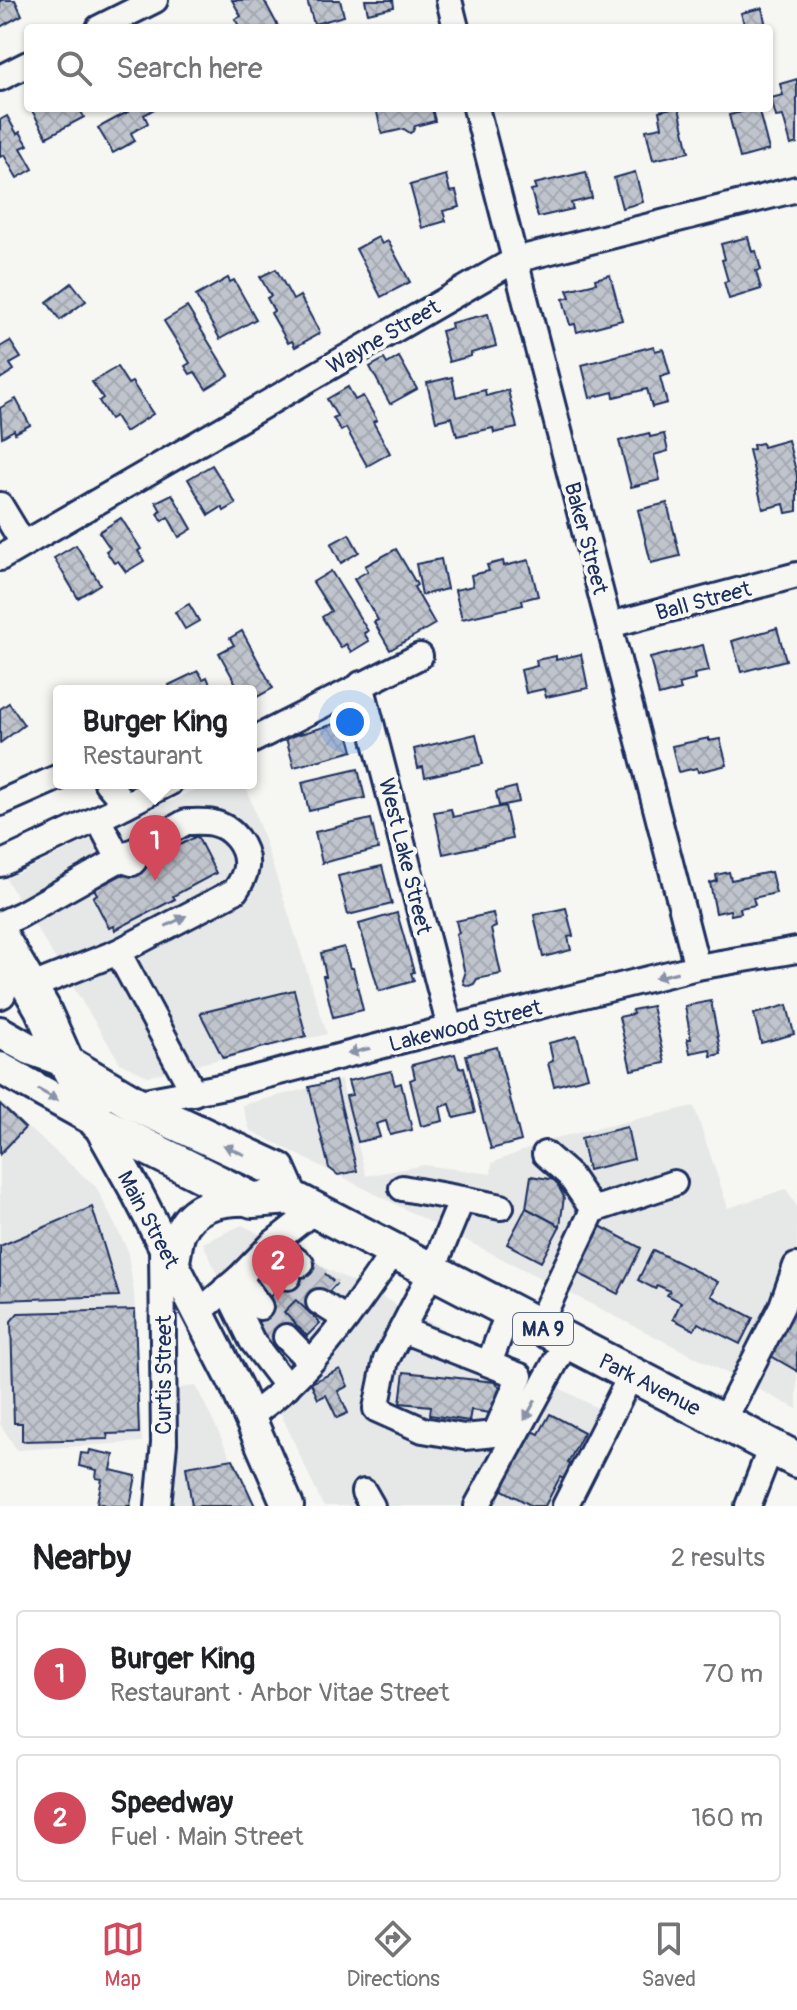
<!DOCTYPE html>
<meta charset="utf-8">
<style>
:root{--surface:#fff;--page:#f2f2f2;--text:#202124;--muted:#757577;--line:#e0e0e0;--accent:#d1495b}
body{margin:0;font-family:Pangolin,sans-serif;background:var(--page);color:var(--text)}
.you{position:absolute;left:350px;top:722px;width:28px;height:28px;margin:-20px;border:6px solid #fff;border-radius:50%;background:#1a73e8;box-shadow:0 0 0 12px #1a73e833}
.badge{display:grid;place-items:center;width:52px;height:52px;border-radius:50%;background:var(--accent);color:#fff;font-size:26px;font-weight:700}
.pin{position:absolute;translate:-50% -66px;filter:drop-shadow(0 2px 4px #0008)}
.pin::after{content:'';position:absolute;top:42px;width:28px;height:24px;background:inherit;clip-path:polygon(0 0,100% 0,50% 100%)}
.popup{position:absolute;left:53px;top:685px;width:204px;height:104px;box-sizing:border-box;display:grid;place-content:center;border-radius:8px;background:var(--surface);filter:drop-shadow(0 2px 6px #0005);font-size:26px;white-space:nowrap;color:var(--muted)}
.popup b{font-size:30px;color:var(--text)}
.popup::after{content:'';position:absolute;left:50%;top:100%;margin-left:-16px;border:16px solid transparent;border-top-color:var(--surface)}
.list{margin:0;padding:0;list-style:none}
h2{display:flex;justify-content:space-between;align-items:center;height:104px;margin:0;padding:0 32px;font-size:34px}
h2 small{font-size:26px;font-weight:400;color:var(--muted)}
.list li{display:grid;grid-template-columns:52px 1fr auto;gap:24px;align-items:center;box-sizing:border-box;height:128px;margin:0 16px 16px;padding:0 16px;border:2px solid var(--line);border-radius:8px}
.list b{display:block;font-size:30px;white-space:nowrap}
.list p{margin:0;font-size:26px;white-space:nowrap;color:var(--muted)}
.list em{font-size:26px;font-style:normal;color:var(--muted)}
.icon{flex:none;width:44px;height:44px;fill:none;stroke:currentColor;stroke-width:2;stroke-linecap:round;stroke-linejoin:round}
.map{position:relative;flex:none;width:797px;height:1506px;overflow:hidden}
.search{position:absolute;background:var(--surface);box-shadow:0 2px 6px #0004;left:24px;right:24px;top:24px;height:88px;display:flex;align-items:center;gap:20px;box-sizing:border-box;padding:0 28px;border-radius:8px;color:var(--muted);font-size:30px}
.sheet{height:392px;background:var(--surface)}
nav{display:flex;justify-content:space-around;align-items:center;box-sizing:border-box;height:112px;border-top:2px solid var(--line);background:var(--surface);font-size:22px;color:var(--muted)}
nav a{display:grid;justify-items:center;gap:4px}
nav .on{color:var(--accent)}
.map>svg:first-child{display:block}
.built{fill:#e6e7e7}
.building{fill:url(#building-cross-hatch);stroke:#1b2f5e;stroke-width:2}
.lines{fill:none;stroke-linecap:round;stroke-linejoin:round}
.minor-tunnel{stroke:#caced4;stroke-width:24;stroke-dasharray:24 12;stroke-linecap:butt}
.minor-casing{stroke:#1b2f5e;stroke-width:30}
.major-casing{stroke:#1b2f5e;stroke-width:36}
.highway-casing{stroke:#1b2f5e;stroke-width:40}
.minor{stroke:#f6f6f2;stroke-width:24}
.major{stroke:#f6f6f2;stroke-width:30}
.highway{stroke:#f6f6f2;stroke-width:34}
.oneway{fill:#8892a8}
.labels{text-anchor:middle;stroke-width:8;stroke-linejoin:round;paint-order:stroke}
.shield{fill:#f6f6f2;stroke:#5d6b8a;stroke-width:2}
.shield-label{font-size:20px;font-weight:bold;fill:#1b2f5e}
.street-label{font-size:22px;fill:#1b2f5e;stroke:#f6f6f2}
</style>
<div class="map">
<svg width="797" height="1506" viewBox="0 0 797 1506">
<defs>
<pattern id="building-cross-hatch" width="8" height="8" patternUnits="userSpaceOnUse" patternTransform="scale(2)"><rect width="8" height="8" fill="#c0c4cd"/><path d="M0 0l8 8M0 8l8-8" fill="none" stroke="#a4a9b2"/></pattern>
</defs>
<rect width="100%" height="100%" fill="#f6f6f2"/>
<filter id="ink" filterUnits="userSpaceOnUse"><feTurbulence type="fractalNoise" baseFrequency=".0125" numOctaves="2"/><feDisplacementMap in="SourceGraphic" scale="16" xChannelSelector="R" yChannelSelector="G"/><feConvolveMatrix kernelMatrix="1 2 1 2 8 2 1 2 1" color-interpolation-filters="sRGB"/></filter>
<g filter="url(#ink)">
<g class="built">
<polygon points="209,783 245,783 286,906 327,1034 148,1076 121,1064 6,879"/>
<polygon points="341,1080 366,1176 424,1165 491,1174 492,1163 551,1139 694,1106 728,1208 786,1189 797,1207 797,1409 250,1130 242,1105"/>
<polygon points="0,1107 38,1136 96,1187 127,1249 134,1292 142,1442 17,1450 0,1424"/>
<polygon points="242,1225 619,1419 576,1506 323,1506 203,1243"/>
<polygon points="196,1386 254,1506 173,1506 179,1388"/>
</g>
<g class="building">
<polygon points="0,0 15,0 22,15 0,27"/>
<polygon points="232,0 264,0 279,28 240,28 235,19 241,16"/>
<polygon points="307,0 340,0 344,16 314,24"/>
<polygon points="365,0 393,0 394,7 368,13"/>
<polygon points="762,8 766,26 745,28 741,13"/>
<polygon points="797,79 797,143 791,145 783,116 776,117 771,98 783,95 780,84"/>
<polygon points="33,108 79,108 84,117 47,137 31,109"/>
<polygon points="130,108 156,108 144,115 148,123 131,133 135,141 113,153 98,128 131,110"/>
<polygon points="376,108 432,108 435,121 415,126 413,131 410,133 404,129 382,134"/>
<polygon points="672,108 679,108 689,152 653,160 646,130 662,127 659,111"/>
<polygon points="758,108 769,150 740,158 729,115"/>
<polygon points="7,116 17,134 20,132 28,145 21,148 33,169 17,178 4,155 0,157 0,120"/>
<polygon points="586,172 592,198 571,203 573,209 538,217 531,190 536,189 534,184"/>
<polygon points="635,172 643,202 622,208 614,178"/>
<polygon points="446,175 450,192 456,191 460,207 443,211 446,221 422,228 410,185"/>
<polygon points="378,237 382,244 388,241 410,282 381,297 356,249"/>
<polygon points="748,237 752,252 756,251 761,270 756,271 761,289 729,299 724,282 728,281 722,260 725,259 721,244"/>
<polygon points="276,269 293,300 300,296 320,333 295,347 292,341 288,343 271,313 274,311 267,298 271,296 260,277"/>
<polygon points="610,275 622,320 577,332 575,324 570,325 563,299 570,297 567,290 596,283 595,279"/>
<polygon points="228,278 230,282 234,280 256,319 220,339 196,296"/>
<polygon points="72,283 86,301 60,320 47,302"/>
<polygon points="187,307 229,375 206,389 195,372 190,374 185,366 190,363 164,321"/>
<polygon points="488,314 496,346 471,353 471,356 449,362 441,331 452,328 451,323"/>
<polygon points="10,341 21,358 10,364 14,370 0,379 0,347"/>
<polygon points="654,346 655,351 663,349 670,374 660,377 667,403 652,407 647,389 614,397 613,392 590,398 582,365"/>
<polygon points="399,357 417,389 390,404 370,367 384,359 387,364"/>
<polygon points="117,367 128,384 132,382 153,414 125,432 115,416 110,419 99,401 103,398 92,382"/>
<polygon points="452,377 456,397 485,390 486,396 508,390 517,428 494,433 493,428 457,436 452,417 436,421 427,383"/>
<polygon points="348,387 355,400 363,396 377,420 373,422 390,453 367,466 346,428 341,431 333,418 337,416 327,399"/>
<polygon points="16,399 30,425 15,433 14,430 2,437 0,408"/>
<polygon points="649,433 650,437 664,434 668,451 654,455 660,480 631,487 619,441"/>
<polygon points="788,440 797,475 797,511 786,513 784,504 763,509 749,450 754,449 753,445 762,443 763,447"/>
<polygon points="212,465 236,504 224,511 222,507 209,515 188,479"/>
<polygon points="172,494 192,529 179,537 168,517 162,521 158,513 161,511 156,502"/>
<polygon points="667,503 680,556 651,563 638,510"/>
<polygon points="121,518 141,549 138,551 144,561 126,572 118,561 114,563 106,551 110,548 99,532"/>
<polygon points="349,534 359,552 341,563 331,544"/>
<polygon points="76,545 100,584 78,598 54,558"/>
<polygon points="396,549 417,585 414,587 435,624 390,650 374,622 378,620 354,579 368,571 365,566"/>
<polygon points="441,559 447,589 422,595 416,564"/>
<polygon points="529,560 538,596 522,600 523,605 462,619 455,590 473,586 471,575 489,571 487,565 503,561 504,566"/>
<polygon points="331,571 368,631 364,633 369,641 351,652 346,644 341,648 322,617 331,611 313,582"/>
<polygon points="189,604 199,621 185,629 175,612"/>
<polygon points="777,628 786,660 741,672 732,641"/>
<polygon points="242,631 273,688 255,698 253,694 251,695 251,691 240,691 219,653 234,645 230,638"/>
<polygon points="703,645 709,671 694,674 695,680 679,684 681,690 659,696 650,658"/>
<polygon points="581,654 588,688 546,697 544,689 526,693 521,670 537,666 536,660 556,656 556,660"/>
<polygon points="198,671 203,679 207,677 213,691 172,691 169,685"/>
<polygon points="9,703 24,725 0,743 0,709"/>
<polygon points="345,721 353,751 294,767 286,738"/>
<polygon points="476,734 483,764 425,777 423,767 418,768 414,749"/>
<polygon points="709,738 709,741 720,739 727,765 698,772 697,768 678,772 672,746"/>
<polygon points="358,769 365,798 309,811 302,782"/>
<polygon points="516,787 519,802 499,806 496,792"/>
<polygon points="505,806 512,839 443,854 434,812 451,809 453,817"/>
<polygon points="371,819 378,849 322,863 315,832"/>
<polygon points="197,836 216,873 173,896 175,899 115,930 114,926 109,928 93,897 97,894 94,889"/>
<polygon points="382,866 392,904 348,915 338,876"/>
<polygon points="729,872 731,880 771,872 776,893 753,898 755,905 740,908 741,913 731,915 730,910 716,913 710,883 717,881 716,875"/>
<polygon points="566,908 573,936 568,937 571,950 543,957 534,915"/>
<polygon points="397,913 414,972 411,973 414,981 379,991 359,924"/>
<polygon points="493,913 496,927 491,929 501,974 477,979 474,984 469,986 464,984 463,980 465,974 456,934 459,933 456,921"/>
<polygon points="344,947 350,968 353,968 363,1010 333,1017 323,976 326,976 321,953"/>
<polygon points="294,990 306,1036 223,1058 200,1013"/>
<polygon points="711,1001 721,1054 711,1056 710,1049 690,1053 687,1039 691,1039 685,1006"/>
<polygon points="787,1005 794,1034 761,1043 754,1014"/>
<polygon points="652,1006 665,1063 631,1070 619,1017 633,1014 632,1010"/>
<polygon points="577,1036 588,1077 554,1086 548,1063 553,1061 549,1043"/>
<polygon points="497,1047 521,1141 491,1149 466,1055"/>
<polygon points="455,1054 459,1068 464,1067 475,1113 454,1118 450,1104 440,1107 443,1121 421,1126 410,1080 415,1078 412,1065"/>
<polygon points="391,1071 395,1085 401,1083 412,1130 390,1135 386,1121 376,1124 380,1137 358,1142 346,1096 352,1095 348,1081"/>
<polygon points="335,1081 357,1171 338,1175 329,1168 309,1087"/>
<polygon points="0,1104 25,1128 0,1154"/>
<polygon points="627,1127 634,1159 588,1170 581,1138"/>
<polygon points="531,1176 555,1180 564,1197 560,1226 526,1208"/>
<polygon points="92,1207 119,1296 0,1300 0,1246"/>
<polygon points="526,1208 560,1226 541,1262 507,1244"/>
<polygon points="600,1226 641,1248 618,1294 576,1272"/>
<polygon points="653,1250 718,1282 711,1296 753,1318 740,1344 698,1323 694,1330 673,1319 681,1302 667,1295 670,1291 657,1285 655,1289 638,1280"/>
<polygon points="308,1257 336,1284 274,1350 245,1323"/>
<polygon points="797,1295 797,1371 766,1353"/>
<polygon points="296,1300 320,1323 307,1336 284,1312"/>
<polygon points="135,1310 139,1433 107,1434 108,1439 22,1441 22,1423 14,1423 11,1321 18,1313"/>
<polygon points="340,1369 348,1386 338,1391 348,1413 337,1418 326,1395 318,1399 311,1383"/>
<polygon points="404,1372 495,1382 500,1387 496,1414 471,1410 469,1421 430,1415 431,1406 400,1403"/>
<polygon points="550,1414 584,1432 568,1463 572,1465 564,1479 560,1477 545,1506 532,1506 499,1488 528,1429 539,1434"/>
<polygon points="90,1450 114,1455 111,1470 136,1476 130,1506 111,1506 97,1503 102,1479 96,1478 97,1470 79,1466 81,1453 89,1454"/>
<polygon points="233,1459 255,1506 192,1506 186,1467"/>
</g>
<g class="lines">
<g class="minor-tunnel">
<polyline points="301,1264 330,1290"/>
<polyline points="288,1277 319,1302"/>
<polyline points="260,1307 286,1337"/>
</g>
<defs>
<g id="minor">
<polyline points="449,0 456,28"/>
<polyline points="99,28 155,0"/>
<polyline points="0,78 28,64"/>
<polyline points="476,108 697,967"/>
<polyline points="0,505 23,543"/>
<polyline points="0,558 515,260 797,189"/>
<polyline points="610,625 797,575"/>
<polyline points="361,684 450,1028"/>
<polyline points="251,741 420,656"/>
<polyline points="107,783 126,805"/>
<polyline points="0,803 59,777"/>
<polyline points="98,819 119,859 132,863 134,861"/>
<polyline points="0,864 116,810 169,783"/>
<path d="M0,924L20,915L186,822C194,822 204,821 213,823C232,827 248,847 246,867C245,876 240,884 235,891L118,952L30,987"/>
<polyline points="118,952 194,1093"/>
<polyline points="134,1103 225,1086 450,1028 697,967 797,950"/>
<polyline points="545,1154 569,1175 593,1210"/>
<polyline points="402,1188 462,1199"/>
<polyline points="273,1243 301,1264"/>
<polyline points="264,1253 288,1277"/>
<polyline points="239,1278 260,1307"/>
<polyline points="226,1288 252,1341 287,1387"/>
<polyline points="319,1302 346,1319"/>
<polyline points="198,1313 239,1278 273,1243 315,1210"/>
<polyline points="538,1326 593,1210 674,1183"/>
<polyline points="402,1330 520,1376 495,1434 464,1437 423,1430 376,1409 386,1360 432,1271 462,1199 501,1207"/>
<polyline points="286,1337 310,1362"/>
<polyline points="489,1363 509,1311"/>
<path d="M249,1417C310,1375 353,1312 394,1251"/>
<polyline points="723,1422 782,1306 796,1266"/>
<polyline points="364,1492 372,1506"/>
<polyline points="158,1506 164,1443 162,1246"/>
<polyline points="477,1506 567,1341"/>
<polyline points="565,1506 631,1375"/>
<polyline points="748,1506 771,1447"/>
</g>
<g id="major">
<polyline points="0,993 12,956"/>
<polyline points="0,1032 30,1049 66,1062"/>
<polyline points="0,1068 97,1122 138,1195 236,1386 288,1506"/>
<path d="M173,1265C176,1255 176,1243 180,1233C192,1203 224,1199 252,1200"/>
</g>
<g id="highway">
<polyline points="0,936 42,1008 66,1062 97,1122 252,1200 290,1197 797,1460"/>
<polyline points="66,1063 134,1103 278,1170 290,1197"/>
</g>
</defs>
<use href="#minor" class="minor-casing"/>
<use href="#major" class="major-casing"/>
<use href="#highway" class="highway-casing"/>
<use href="#minor" class="minor"/>
<use href="#major" class="major"/>
<use href="#highway" class="highway"/>
</g>
<defs><path id="oneway-solid" d="M-6-.8H1V-3.2L6.5 0L1 3.2V.8H-6Z" transform="scale(2)"/></defs>
<g class="oneway">
<use href="#oneway-solid" transform="translate(176 921) rotate(-27)"/>
<use href="#oneway-solid" transform="translate(666 975) rotate(166)"/>
<use href="#oneway-solid" transform="translate(359 1051) rotate(166)"/>
<use href="#oneway-solid" transform="translate(48 1095) rotate(29)"/>
<use href="#oneway-solid" transform="translate(234 1150) rotate(-155)"/>
<use href="#oneway-solid" transform="translate(530 1410) rotate(119)"/>
</g>
</g>
<g class="labels">
<rect class="shield" x="513" y="1313" width="60" height="32" rx="6"/>
<g class="shield-label">
<text x="543" y="1336">MA 9</text>
</g>
<g class="street-label">
<text transform="translate(383 336) rotate(-30)" y="8">Wayne Street</text>
<text transform="translate(587 538) rotate(75)" y="8">Baker Street</text>
<text transform="translate(703 600) rotate(-15)" y="8">Ball Street</text>
<text transform="translate(406 856) rotate(76)" y="8">West Lake Street</text>
<text transform="translate(465 1025) rotate(-14)" y="8">Lakewood Street</text>
<text transform="translate(149 1219) rotate(62)" y="8">Main Street</text>
<text transform="translate(163 1375) rotate(-90)" y="8">Curtis Street</text>
<text transform="translate(650 1384) rotate(27)" y="8">Park Avenue</text>
</g>
</g>
</svg>
<div class="you"></div>
<div class="pin badge" style="left:155px;top:881px">1</div>
<div class="popup"><b>Burger King</b>Restaurant</div>
<div class="pin badge" style="left:278px;top:1301px">2</div>
<div class="search"><svg class="icon" aria-label="search" viewBox="0 0 24 24"><circle cx="10" cy="10" r="6"/><path d="M15 15l6 6"/></svg>Search here</div>
</div>
<section class="sheet">
<h2>Nearby<small>2 results</small></h2>
<ul class="list">
<li><span class="badge">1</span><div><b>Burger King</b><p>Restaurant · Arbor Vitae Street</p></div><em>70 m</em></li>
<li><span class="badge">2</span><div><b>Speedway</b><p>Fuel · Main Street</p></div><em>160 m</em></li>
</ul>
</section>
<nav>
<a class="on"><svg class="icon" aria-label="map" viewBox="0 0 24 24"><path d="M3 6l6-2 6 2 6-2v14l-6 2-6-2-6 2zM9 4v14M15 6v14"/></svg>Map</a>
<a><svg class="icon" aria-label="directions" viewBox="0 0 24 24"><path d="M12 3l9 9-9 9-9-9zM9 14v-3h6M13 9l2 2-2 2"/></svg>Directions</a>
<a><svg class="icon" aria-label="saved" viewBox="0 0 24 24"><path d="M7 4h10v16l-5-4-5 4z"/></svg>Saved</a>
</nav>
